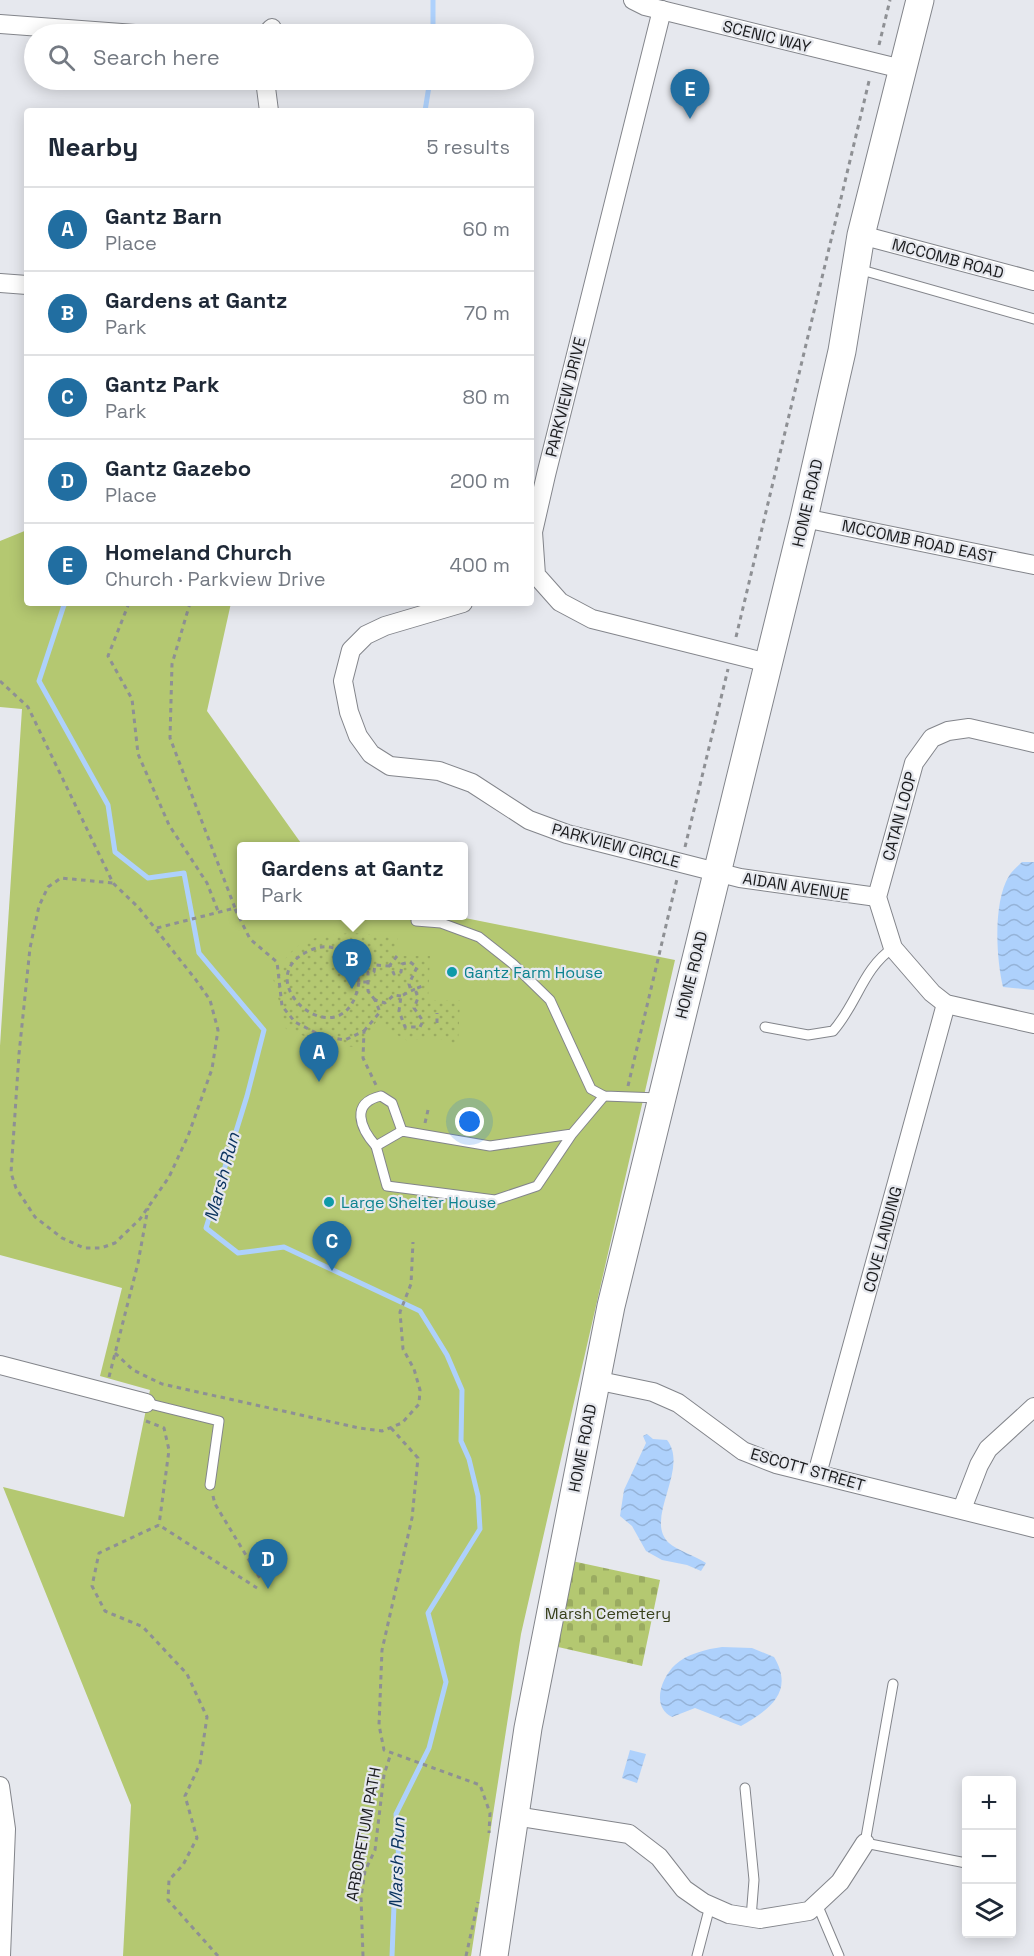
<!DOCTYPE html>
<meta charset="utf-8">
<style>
:root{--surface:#fff;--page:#f2f2f3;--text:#1f2937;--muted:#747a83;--line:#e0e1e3;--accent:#216ea1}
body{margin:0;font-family:"Space Grotesk",sans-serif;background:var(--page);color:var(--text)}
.controls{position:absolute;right:18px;bottom:18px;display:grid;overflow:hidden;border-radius:6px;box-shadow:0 3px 15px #0003}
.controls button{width:54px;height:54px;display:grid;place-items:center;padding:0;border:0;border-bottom:2px solid var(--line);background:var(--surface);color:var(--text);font:30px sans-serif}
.you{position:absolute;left:470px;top:1122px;width:21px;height:21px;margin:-15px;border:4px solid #fff;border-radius:50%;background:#1a73e8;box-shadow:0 0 0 9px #1a73e833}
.badge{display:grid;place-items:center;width:39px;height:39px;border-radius:50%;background:var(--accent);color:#fff;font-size:20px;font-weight:700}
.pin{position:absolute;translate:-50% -50px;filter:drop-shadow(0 2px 3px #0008)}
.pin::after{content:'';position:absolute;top:32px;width:21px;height:18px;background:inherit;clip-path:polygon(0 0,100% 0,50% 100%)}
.popup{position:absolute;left:237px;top:842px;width:231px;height:78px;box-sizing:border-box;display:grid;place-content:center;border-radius:6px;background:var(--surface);filter:drop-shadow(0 2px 4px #0005);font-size:20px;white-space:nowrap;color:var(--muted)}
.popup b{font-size:22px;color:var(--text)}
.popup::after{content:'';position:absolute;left:50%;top:100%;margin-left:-12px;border:12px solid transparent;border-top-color:var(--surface)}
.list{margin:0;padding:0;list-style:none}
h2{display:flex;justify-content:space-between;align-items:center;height:78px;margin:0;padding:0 24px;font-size:26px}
h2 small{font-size:20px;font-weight:400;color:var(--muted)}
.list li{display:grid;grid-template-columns:39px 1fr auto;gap:18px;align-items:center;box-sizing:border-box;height:84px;padding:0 24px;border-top:2px solid var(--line)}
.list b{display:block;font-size:22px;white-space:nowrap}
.list p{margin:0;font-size:20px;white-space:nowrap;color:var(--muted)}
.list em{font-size:20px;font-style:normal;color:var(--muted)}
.icon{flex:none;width:33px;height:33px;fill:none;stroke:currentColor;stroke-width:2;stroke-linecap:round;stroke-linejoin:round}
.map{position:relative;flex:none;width:1034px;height:1956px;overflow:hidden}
.search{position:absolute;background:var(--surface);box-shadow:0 3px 15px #0003;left:24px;top:24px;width:510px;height:66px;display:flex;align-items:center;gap:15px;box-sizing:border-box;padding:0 21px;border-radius:33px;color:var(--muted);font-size:22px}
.panel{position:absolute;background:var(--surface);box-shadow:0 3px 15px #0003;left:24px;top:108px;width:510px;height:498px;border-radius:6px}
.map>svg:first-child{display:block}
.green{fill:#b4c871}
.cemetery{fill:url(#cemetery-stones)}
.garden{fill:url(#garden-dots)}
.water{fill:url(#water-waves)}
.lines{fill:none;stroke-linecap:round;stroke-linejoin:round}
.stream{stroke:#aed1fc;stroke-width:5}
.lane-casing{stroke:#83858b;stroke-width:11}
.street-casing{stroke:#83858b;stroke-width:20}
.secondary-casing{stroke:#83858b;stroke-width:29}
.path{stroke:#8e9094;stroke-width:3;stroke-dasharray:4.5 4.5;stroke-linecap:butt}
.lane{stroke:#fff;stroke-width:9}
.street{stroke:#fff;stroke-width:18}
.secondary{stroke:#fff;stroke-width:27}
.culture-dot{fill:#0f9aa8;stroke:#e6e8ee;stroke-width:2}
.labels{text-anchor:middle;stroke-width:4.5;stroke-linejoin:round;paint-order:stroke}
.street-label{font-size:16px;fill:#1b1c1e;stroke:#e6e8ee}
.culture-label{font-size:16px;fill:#0d838f;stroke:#e6e8ee;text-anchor:start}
.park-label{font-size:16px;fill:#373f1a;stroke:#e6e8ee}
.water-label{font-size:18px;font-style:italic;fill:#09325e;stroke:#e6e8ee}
</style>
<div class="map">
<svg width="1034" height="1956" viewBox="0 0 1034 1956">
<defs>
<pattern id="cemetery-stones" width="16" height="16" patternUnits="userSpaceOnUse" patternTransform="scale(1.5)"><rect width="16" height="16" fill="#b4c871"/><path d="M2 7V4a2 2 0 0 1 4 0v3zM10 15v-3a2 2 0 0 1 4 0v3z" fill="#9aab61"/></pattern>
<pattern id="garden-dots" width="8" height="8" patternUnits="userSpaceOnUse" patternTransform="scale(1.5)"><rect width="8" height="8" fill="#b4c871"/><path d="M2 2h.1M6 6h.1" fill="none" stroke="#9aab61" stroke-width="1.8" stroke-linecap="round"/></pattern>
<pattern id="water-waves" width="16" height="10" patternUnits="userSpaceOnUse" patternTransform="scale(1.5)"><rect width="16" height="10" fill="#aed1fc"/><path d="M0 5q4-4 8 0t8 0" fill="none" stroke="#95b3d8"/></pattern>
</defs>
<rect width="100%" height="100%" fill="#e6e8ee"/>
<polygon class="green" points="27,530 27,603 231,603 207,711 303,846 241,846 241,916 455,916 675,960 521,1634 471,1956 123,1956 131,1805 3,1487 124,1517 150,1390 100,1376 122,1288 0,1255 0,1046 22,709 0,707 0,541"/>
<polygon class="cemetery" points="572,1561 660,1580 642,1666 558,1647"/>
<path class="garden" d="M351,933L398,936L397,956H430L428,1000H460L458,1045L434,1037L408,1041L388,1030L378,1019L368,1034L354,1047L322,1043L286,1029L273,978C295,939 308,937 351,933Z"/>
<g class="water">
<path d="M1022,862H1034V990L1003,987C996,958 993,902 1009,876C1012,871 1018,866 1022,862Z"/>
<path d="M647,1434L653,1439L667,1440C690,1469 643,1519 669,1543C676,1550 696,1556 706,1563L701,1571L687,1565L662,1560L646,1551L632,1526L620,1516L624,1490L646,1443L643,1436Z"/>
<path d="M722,1647L752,1648L774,1657C795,1692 769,1710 741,1726L695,1708L672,1717C651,1707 661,1678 675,1665C686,1654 707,1649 722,1647Z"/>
<polygon points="630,1750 646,1754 637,1783 622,1778"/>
</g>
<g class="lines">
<g class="stream">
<polyline points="433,34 433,0"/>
<polyline points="425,111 430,80"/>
<polyline points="67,603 64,605 39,681 108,805 115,852 148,878 184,873 199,953 264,1030 247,1096 206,1228 238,1253 284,1247 420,1311 447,1355 462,1390 461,1441 469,1459 478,1496 480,1529 428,1613 446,1682 429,1748 396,1814 399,1863 394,1905 392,1956"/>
</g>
<defs>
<g id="lane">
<polyline points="858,269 1034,319"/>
<polyline points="416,921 441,923 479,937 513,964 550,1000 591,1089 604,1096 659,1098"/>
<path d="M765,1027L808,1035L833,1031C857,1004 863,968 893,948"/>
<polyline points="572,1134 537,1186 495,1200 387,1186 376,1146 402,1131 490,1146 572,1134 604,1096"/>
<path d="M376,1146C360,1128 350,1103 381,1096L392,1103L402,1131"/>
<polyline points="146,1403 219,1421 210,1485"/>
<polyline points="893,1684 865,1843 966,1863"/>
<polyline points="745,1788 754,1880 751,1918"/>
<polyline points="817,1904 839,1956"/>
<polyline points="697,1956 710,1906"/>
</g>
<g id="street">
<polyline points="633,0 645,6 902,69"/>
<polyline points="662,10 546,475 533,532 536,575 560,602 592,619 768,663"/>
<polyline points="0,24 135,34"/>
<polyline points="266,34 272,28"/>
<polyline points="265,80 269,111"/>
<polyline points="861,235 1034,281"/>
<polyline points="0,283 27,285"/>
<polyline points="804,518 1034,565"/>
<polyline points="463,603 385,626 366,635 351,650 343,681 349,712 358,736 371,754 390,766 439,771 472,783 529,820 567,834 740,878 877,897"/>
<polyline points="1034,743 969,728 948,731 932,738 914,763 877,897 893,948 932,993 946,1004 1034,1024"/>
<polyline points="0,1365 146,1403"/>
<polyline points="595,1380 653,1392 678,1403 743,1451 776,1464 1034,1528"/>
<polyline points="817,1474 946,1004"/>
<polyline points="962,1509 979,1465 988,1449 1034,1407"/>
<polyline points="0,1786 6,1829 1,1956"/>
<polyline points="515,1816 629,1834 659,1857 684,1889 704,1903 729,1914 760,1919 809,1911 840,1882 865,1843"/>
</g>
<polyline id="secondary" points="494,1956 528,1728 611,1306 804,518 842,351 861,235 920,0"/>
</defs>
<use href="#lane" class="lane-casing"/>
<use href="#street" class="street-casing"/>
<use href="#secondary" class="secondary-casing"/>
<g class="path">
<polyline points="879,45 890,0"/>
<polyline points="129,603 108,656 132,699 138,754 169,825 207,883 218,911"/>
<polyline points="736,637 870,77"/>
<polyline points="0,681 28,707 113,883 139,908 196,980 210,1000 218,1030 212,1069 188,1136 169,1177 140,1219 115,1243 101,1248 84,1248 62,1238 35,1217 16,1188 11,1173 19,1054 30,948 39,906 48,887 61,878 113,883"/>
<polyline points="685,847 728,669"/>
<polyline points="235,909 250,939 277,962 282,1006 295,1022 322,1036 345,1040 364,1031 363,1058 376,1085"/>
<polyline points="157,928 235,908 170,738 172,664 190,603"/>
<polyline points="397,956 390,965 394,974 401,972 402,964 410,962 417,967 409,984 411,991"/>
<path d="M359,982C355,958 337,939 311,950C241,979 346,1066 359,982H368"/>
<polyline points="415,989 401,996 399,1011 405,1027 420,1027 423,1021 414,1008 418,998 415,989 425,985"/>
<polyline points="375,1000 368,991 368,972 374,972 375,965 390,966"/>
<polyline points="437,1023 437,1013"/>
<polyline points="364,1031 380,1012 375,1000 385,1003 394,995 401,996"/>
<polyline points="628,1086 677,879"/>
<polyline points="425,1123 428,1110"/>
<polyline points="115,1353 133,1370 162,1384 359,1428 382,1431 402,1423 419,1404 420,1390 414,1369 403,1349 400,1312 411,1284 413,1242"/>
<polyline points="109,1377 138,1263 148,1208"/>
<polyline points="146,1421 164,1428 169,1450 159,1525"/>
<polyline points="391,1428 418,1458 412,1518 382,1650 379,1725 384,1750 480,1785 490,1813 489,1833"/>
<polyline points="213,1496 215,1504 261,1580"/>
<polyline points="218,1956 168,1900 169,1880 183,1865 197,1838 185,1796 200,1764 207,1717 187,1674 143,1627 105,1611 92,1586 99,1553 159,1525 257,1588"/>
<polyline points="363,1956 361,1897 365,1871 375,1850 384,1775 391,1753"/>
<polyline points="466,1956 478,1902"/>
</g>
<use href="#lane" class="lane"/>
<use href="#street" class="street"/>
<use href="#secondary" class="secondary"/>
</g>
<g class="culture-dot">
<circle cx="452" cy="972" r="6"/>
<circle cx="329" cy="1202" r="6"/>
</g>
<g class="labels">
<g class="street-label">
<text transform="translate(767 36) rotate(14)" y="6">SCENIC WAY</text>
<text transform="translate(948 258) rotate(15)" y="6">MCCOMB ROAD</text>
<text transform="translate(565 397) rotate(-76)" y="6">PARKVIEW DRIVE</text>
<text transform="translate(807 503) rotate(-77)" y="6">HOME ROAD</text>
<text transform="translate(919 541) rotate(12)" y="6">MCCOMB ROAD EAST</text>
<text transform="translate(899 816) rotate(-75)" y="6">CATAN LOOP</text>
<text transform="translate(616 845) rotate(15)" y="6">PARKVIEW CIRCLE</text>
<text transform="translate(796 886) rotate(9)" y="6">AIDAN AVENUE</text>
<text transform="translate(691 975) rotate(-76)" y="6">HOME ROAD</text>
<text transform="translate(882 1239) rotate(-75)" y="6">COVE LANDING</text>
<text transform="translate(582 1448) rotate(-79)" y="6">HOME ROAD</text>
<text transform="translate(808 1469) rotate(16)" y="6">ESCOTT STREET</text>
<text transform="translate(363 1834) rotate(-80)" y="6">ARBORETUM PATH</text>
</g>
<g class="culture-label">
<text x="464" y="978">Gantz Farm House</text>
<text x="341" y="1208">Large Shelter House</text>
</g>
<g class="park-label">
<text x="608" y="1619">Marsh Cemetery</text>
</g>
<g class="water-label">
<text transform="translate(222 1177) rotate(-75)" y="6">Marsh Run</text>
<text transform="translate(397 1863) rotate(-88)" y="6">Marsh Run</text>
</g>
</g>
</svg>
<div class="controls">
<button>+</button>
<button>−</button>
<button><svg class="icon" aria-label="layers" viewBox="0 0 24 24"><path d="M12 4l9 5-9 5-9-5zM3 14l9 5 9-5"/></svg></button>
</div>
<div class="you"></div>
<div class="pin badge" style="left:319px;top:1082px">A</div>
<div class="pin badge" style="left:352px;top:989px">B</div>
<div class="popup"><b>Gardens at Gantz</b>Park</div>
<div class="pin badge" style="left:332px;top:1271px">C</div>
<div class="pin badge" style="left:268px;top:1589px">D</div>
<div class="pin badge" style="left:690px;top:119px">E</div>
<div class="search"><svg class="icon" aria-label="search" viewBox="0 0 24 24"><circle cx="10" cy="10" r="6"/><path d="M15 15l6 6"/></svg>Search here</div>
<section class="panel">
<h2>Nearby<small>5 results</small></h2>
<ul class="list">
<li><span class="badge">A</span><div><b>Gantz Barn</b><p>Place</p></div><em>60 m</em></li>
<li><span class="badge">B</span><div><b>Gardens at Gantz</b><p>Park</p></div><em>70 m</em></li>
<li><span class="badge">C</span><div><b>Gantz Park</b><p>Park</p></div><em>80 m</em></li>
<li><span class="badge">D</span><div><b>Gantz Gazebo</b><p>Place</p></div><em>200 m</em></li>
<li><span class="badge">E</span><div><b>Homeland Church</b><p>Church · Parkview Drive</p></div><em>400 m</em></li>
</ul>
</section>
</div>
